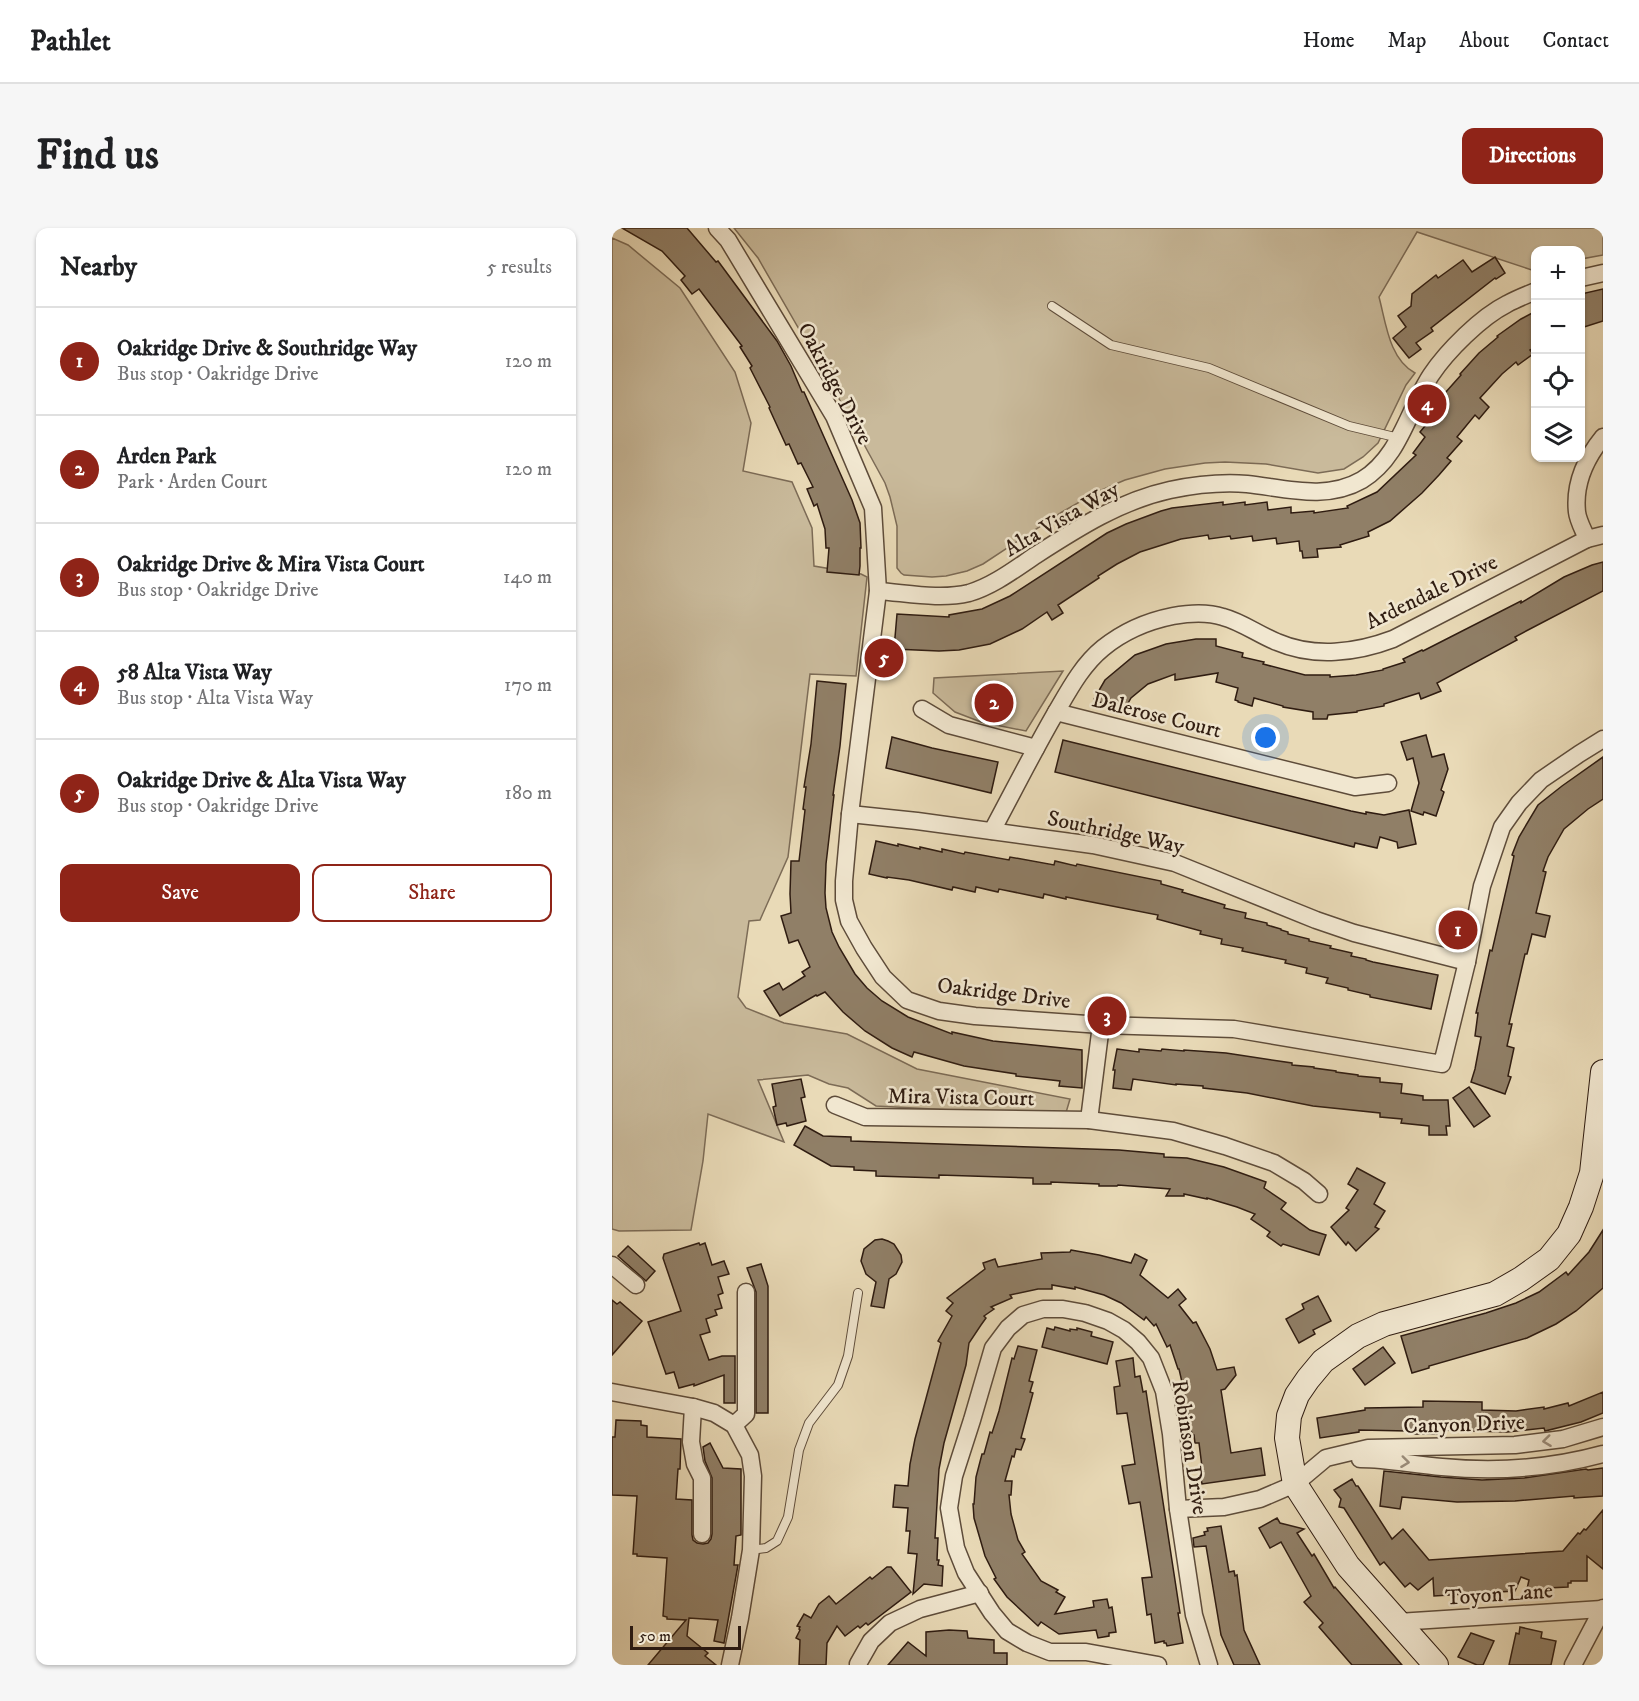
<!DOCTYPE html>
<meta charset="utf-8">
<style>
:root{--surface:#fff;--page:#f6f6f6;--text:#202124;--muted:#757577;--line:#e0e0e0;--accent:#8f2418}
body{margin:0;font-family:"IM FELL DW Pica",serif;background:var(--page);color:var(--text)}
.controls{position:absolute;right:18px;top:18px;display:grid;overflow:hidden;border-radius:12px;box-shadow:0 2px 4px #0004}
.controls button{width:54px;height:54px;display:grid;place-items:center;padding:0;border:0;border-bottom:2px solid var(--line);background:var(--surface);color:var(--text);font:30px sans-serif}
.scale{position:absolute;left:18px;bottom:15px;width:111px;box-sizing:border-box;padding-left:6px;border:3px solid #2f1c11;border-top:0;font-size:16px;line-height:21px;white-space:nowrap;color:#2f1c11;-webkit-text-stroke:4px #f1e7d0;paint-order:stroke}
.you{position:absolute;left:654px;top:510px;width:21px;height:21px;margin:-15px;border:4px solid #fff;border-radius:50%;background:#1a73e8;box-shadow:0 0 0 9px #1a73e833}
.badge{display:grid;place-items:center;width:39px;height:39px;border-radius:50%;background:var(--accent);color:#fff;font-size:20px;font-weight:700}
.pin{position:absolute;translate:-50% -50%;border:3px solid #fff;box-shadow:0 2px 6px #0006}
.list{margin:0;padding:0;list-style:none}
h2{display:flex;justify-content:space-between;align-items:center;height:78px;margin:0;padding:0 24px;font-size:26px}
h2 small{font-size:20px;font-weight:400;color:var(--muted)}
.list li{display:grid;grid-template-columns:39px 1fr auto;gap:18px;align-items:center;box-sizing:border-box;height:108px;padding:0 24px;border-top:2px solid var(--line)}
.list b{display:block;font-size:22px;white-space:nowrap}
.list p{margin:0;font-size:20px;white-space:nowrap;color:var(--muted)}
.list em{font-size:20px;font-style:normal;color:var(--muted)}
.actions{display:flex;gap:12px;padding:18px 24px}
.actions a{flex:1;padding:14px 0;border:2px solid var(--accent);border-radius:12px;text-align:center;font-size:21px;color:var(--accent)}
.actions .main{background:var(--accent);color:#fff}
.icon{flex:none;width:33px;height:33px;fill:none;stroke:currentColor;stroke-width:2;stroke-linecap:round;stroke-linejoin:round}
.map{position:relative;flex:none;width:991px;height:1437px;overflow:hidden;border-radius:12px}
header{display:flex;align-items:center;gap:36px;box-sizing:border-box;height:84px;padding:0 30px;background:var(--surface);border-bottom:2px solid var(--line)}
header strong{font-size:28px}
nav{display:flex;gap:33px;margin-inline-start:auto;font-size:21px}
.intro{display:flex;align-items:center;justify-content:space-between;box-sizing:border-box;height:144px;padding:0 36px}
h1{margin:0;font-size:42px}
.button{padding:15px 27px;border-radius:12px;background:var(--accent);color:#fff;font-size:21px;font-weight:700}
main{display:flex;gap:36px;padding:0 36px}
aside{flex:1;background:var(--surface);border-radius:12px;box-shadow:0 2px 4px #0004}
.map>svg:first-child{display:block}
.green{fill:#c9ba9b;stroke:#7c6b56;stroke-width:1.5}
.building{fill:#907f67;stroke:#2f1c11;stroke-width:1.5}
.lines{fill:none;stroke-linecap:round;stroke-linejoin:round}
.lane-casing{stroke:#5e4c3a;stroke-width:10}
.street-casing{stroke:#5e4c3a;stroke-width:19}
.secondary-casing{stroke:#2f1c11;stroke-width:26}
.lane{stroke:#f1e7d0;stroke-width:8}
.street{stroke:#f1e7d0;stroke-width:16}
.secondary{stroke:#f1e7d0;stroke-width:24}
.oneway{stroke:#9a8c7a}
.labels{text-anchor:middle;stroke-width:5;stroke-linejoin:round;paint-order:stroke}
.street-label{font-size:22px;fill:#2f1c11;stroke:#f1e7d0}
</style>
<header>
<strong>Pathlet</strong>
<nav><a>Home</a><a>Map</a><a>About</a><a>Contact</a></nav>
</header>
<div class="intro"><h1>Find us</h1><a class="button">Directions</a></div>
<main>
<aside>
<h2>Nearby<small>5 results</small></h2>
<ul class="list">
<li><span class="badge">1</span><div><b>Oakridge Drive &amp; Southridge Way</b><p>Bus stop · Oakridge Drive</p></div><em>120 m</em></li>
<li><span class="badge">2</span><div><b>Arden Park</b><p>Park · Arden Court</p></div><em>120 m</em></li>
<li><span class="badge">3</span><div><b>Oakridge Drive &amp; Mira Vista Court</b><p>Bus stop · Oakridge Drive</p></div><em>140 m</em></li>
<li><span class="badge">4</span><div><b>58 Alta Vista Way</b><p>Bus stop · Alta Vista Way</p></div><em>170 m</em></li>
<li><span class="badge">5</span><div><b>Oakridge Drive &amp; Alta Vista Way</b><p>Bus stop · Oakridge Drive</p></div><em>180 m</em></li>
</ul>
<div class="actions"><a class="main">Save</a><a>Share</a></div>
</aside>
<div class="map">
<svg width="991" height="1437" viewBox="0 0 991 1437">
<rect width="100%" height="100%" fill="#e9dab7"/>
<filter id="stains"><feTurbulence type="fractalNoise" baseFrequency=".00333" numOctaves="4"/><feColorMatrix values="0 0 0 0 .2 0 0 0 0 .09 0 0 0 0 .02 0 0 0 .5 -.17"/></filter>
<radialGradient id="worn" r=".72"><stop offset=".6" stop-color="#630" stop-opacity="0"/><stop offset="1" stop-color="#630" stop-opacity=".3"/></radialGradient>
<g class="green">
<path d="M122,0H991V27L969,31V22H924L923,46H922L920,42L805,4L767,69C774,95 777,131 803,145L794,157L766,215L751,229L732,241L706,245L654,236L613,234L593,235L553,241L513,252L485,264L450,284L371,336L355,343L334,348L320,349L292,347L289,345L285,340V298L278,269L273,255L225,167L146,30Z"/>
<polygon points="0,10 16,17 68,60 123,144 139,195 131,243 180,254 200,300 202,338 249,346 255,349 244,448 198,446 176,629 148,692 137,693 126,769 134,780 172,795 235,806 305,841 458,871 453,888 264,878 236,860 217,856 196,847 146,852 172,914 96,886 91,933 79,1002 7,1003 0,1001"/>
<polygon points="451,443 414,503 369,494 343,484 321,465 322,450"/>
</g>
<g class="building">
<polygon points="10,0 75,0 104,34 106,33 165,113 179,138 190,164 192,164 240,272 248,295 249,320 248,320 248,338 247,347 215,344 217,320 214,320 213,301 205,276 202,278 195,261 201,259 189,235 186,236 177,216 174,217 157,180 158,179 138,140 140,138 128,119 130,118 87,61 80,66 69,52 73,48 50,23"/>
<polygon points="883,29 893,45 884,51 883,50 819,100 821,103 804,115 809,121 797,130 781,110 794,99 786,88 799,78 800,66 824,47 826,50 851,32 860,44"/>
<polygon points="991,61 991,93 969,100 969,66"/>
<polygon points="924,83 924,119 918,122 921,126 906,137 904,134 890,146 868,170 877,179 867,191 863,187 845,209 850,213 835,230 839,233 827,247 810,265 778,293 756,304 757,308 728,317 729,319 705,321 706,329 691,330 690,323 688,323 687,313 665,316 664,310 641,313 640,308 619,311 618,308 597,311 596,307 569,311 528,324 505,336 486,348 487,350 446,377 451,385 440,392 435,384 410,401 378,416 347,422 327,423 282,421 285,386 337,389 337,387 370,381 398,368 495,305 514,296 549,283 560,280 611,274 611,277 633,274 633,277 655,274 656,282 679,279 679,285 702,283 702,285 736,280 735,278 765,264 804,227 801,225 813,209 808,204 823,186 821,184 835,167 833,165 849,147 848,146 867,125 886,109 885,108 909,91"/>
<polygon points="991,334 991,363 916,402 903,409 905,412 825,455 829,463 809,471 807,465 772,476 772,478 745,483 745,484 716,487 715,491 701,491 701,484 671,479 671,478 642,470 640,478 626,474 626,473 623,472 626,460 604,454 606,445 563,452 563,446 536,456 519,470 510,486 482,471 493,452 523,427 554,416 584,411 604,411 604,418 631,425 630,429 652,434 651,436 693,447 718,447 718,449 744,447 771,442 771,441 793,434 791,431 810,422 811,423 909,373 909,375 952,349 980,337"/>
<polygon points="205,453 234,456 228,518 221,567 222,567 214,636 213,665 214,680 220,704 227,719 243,746 255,760 270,773 296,789 340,806 340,804 381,813 470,822 470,860 447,858 448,853 404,848 404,846 352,838 302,824 300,829 280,820 253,803 231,784 213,764 205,768 204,767 168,788 152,763 167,755 171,762 193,748 190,744 198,739 186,712 177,715 169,688 179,685 178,666 179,633 187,633 193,582 191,581 194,559 192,559 199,516"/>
<polygon points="814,507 820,529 832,526 836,541 829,562 832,564 824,588 812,584 811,587 799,583 807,555 801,530 795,532 789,514"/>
<polygon points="280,509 320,520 386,534 379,565 274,540"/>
<polygon points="451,512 739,583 754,586 754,584 772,587 797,582 804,616 786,620 785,614 768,609 765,620 743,615 742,619 443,544"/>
<polygon points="991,529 991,571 976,581 952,601 936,629 931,643 934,644 924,685 938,688 933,709 920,706 915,726 913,726 897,796 900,796 895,818 902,820 896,848 899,849 893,866 859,854 863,841 869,809 863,808 866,785 864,785 878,722 880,723 902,628 900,627 907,609 926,577 950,558"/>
<polygon points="264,613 286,618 286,616 308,621 308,619 330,624 330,621 352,626 353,624 397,632 398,629 442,637 443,633 464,638 465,636 549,653 549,656 571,662 570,664 613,677 612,680 634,685 633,690 655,695 655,697 669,701 669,702 676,704 676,706 697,711 697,713 719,718 718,720 740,725 739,728 754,731 754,732 761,734 826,747 819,781 758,769 758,767 736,762 736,760 714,755 716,750 694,745 695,740 673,735 674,732 630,723 631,720 609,716 610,711 588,706 589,703 545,691 546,687 454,669 454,671 432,666 431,670 387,661 386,664 364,659 363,664 341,659 340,662 297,652 275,649 275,650 257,646"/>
<polygon points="505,821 527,824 527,821 549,823 550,821 572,823 572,822 614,825 680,835 680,837 702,839 702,840 724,843 724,844 746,847 746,848 768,850 768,854 790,856 789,865 811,868 811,872 836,872 838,898 834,898 835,907 817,907 817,898 789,895 790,891 768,889 768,885 701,878 635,865 591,860 591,858 564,856 564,857 521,851 519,862 501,860 503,842 501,842"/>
<polygon points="189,851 193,869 189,870 194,893 175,898 174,895 165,897 161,879 164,878 160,856"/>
<polygon points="857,859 878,888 862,899 841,870"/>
<polygon points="193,898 211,908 239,909 239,913 507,922 552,926 552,929 575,930 612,939 654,954 652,960 674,975 669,981 698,1002 714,1007 707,1027 671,1016 669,1018 655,1008 658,1004 639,991 643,986 625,979 595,970 595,971 572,966 572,968 554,968 558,961 506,957 505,958 487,958 487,956 439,954 439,956 421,956 421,950 327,947 327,950 264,948 264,943 242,942 242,939 219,938 182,917"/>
<polygon points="745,940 773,955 762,976 773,983 763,999 767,1001 744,1023 736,1014 734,1017 719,999 737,982 734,980 746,962 736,956"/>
<polygon points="991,1002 991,1060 964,1083 944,1096 915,1110 817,1138 817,1140 800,1145 789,1108 874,1085 904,1075 927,1064 954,1044 956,1047 977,1024"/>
<polygon points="270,1011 276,1013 282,1016 289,1027 290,1034 284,1046 277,1051 272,1080 259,1078 264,1054 254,1046 249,1033 252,1021 263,1012"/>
<polygon points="87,1015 88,1017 93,1015 100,1037 112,1033 117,1046 106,1049 111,1065 106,1067 110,1080 103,1082 105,1087 94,1091 98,1104 88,1107 97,1132 110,1128 123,1128 123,1175 112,1175 112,1147 82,1158 82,1156 67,1160 62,1144 54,1146 36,1094 69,1083 51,1030 52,1026"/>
<polygon points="16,1018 43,1043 34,1053 6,1028"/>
<polygon points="459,1022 487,1027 519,1035 523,1026 535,1032 528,1047 556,1070 566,1061 574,1071 567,1077 581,1095 584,1094 598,1121 605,1142 622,1139 624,1147 613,1161 609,1162 619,1225 649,1220 653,1247 590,1256 587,1240 590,1239 587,1215 583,1215 582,1207 580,1207 572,1163 567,1141 566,1141 558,1117 555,1119 544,1096 542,1098 534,1089 532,1092 509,1075 492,1067 463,1059 463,1061 440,1057 440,1061 426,1061 398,1067 400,1070 379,1079 382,1081 372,1088 374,1090 369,1097 357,1115 354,1137 332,1215 327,1241 323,1310 326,1310 325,1332 327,1332 326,1337 331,1338 330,1358 312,1356 301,1366 305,1326 296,1325 298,1303 294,1303 296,1280 281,1279 283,1257 296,1258 298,1236 303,1211 329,1115 326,1113 340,1088 334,1083 341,1075 335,1070 373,1041 371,1035 383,1031 386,1039 430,1031 429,1025 458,1024"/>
<polygon points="149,1036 156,1058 156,1185 144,1185 144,1064 135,1040"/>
<polygon points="706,1068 719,1093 701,1102 703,1106 687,1115 674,1091 692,1081 690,1076"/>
<polygon points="0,1072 5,1076 8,1074 30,1093 0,1127"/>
<polygon points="443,1099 458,1103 458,1101 465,1102 465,1100 480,1104 479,1108 501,1114 495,1136 430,1119 435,1100 442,1102"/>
<polygon points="406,1118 425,1122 417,1153 421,1154 418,1164 421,1165 409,1210 413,1211 409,1222 404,1221 402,1229 400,1228 393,1253 400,1253 399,1267 397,1267 399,1286 406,1312 413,1324 410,1326 429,1353 446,1362 444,1364 453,1369 443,1386 482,1379 481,1373 495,1371 497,1380 500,1379 504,1404 497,1405 497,1408 486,1410 484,1402 447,1406 429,1394 426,1398 395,1369 382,1351 384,1350 373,1328 362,1290 361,1276 362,1276 364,1249 370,1226 372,1226 378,1204 380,1205 387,1183 400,1130 402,1131"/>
<polygon points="771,1119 783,1135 753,1157 741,1141"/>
<polygon points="521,1130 523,1149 528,1148 531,1164 534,1163 568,1385 566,1385 571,1415 555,1418 554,1415 552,1415 552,1413 543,1415 539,1386 535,1387 530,1350 540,1349 528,1274 517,1276 510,1238 523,1236 515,1185 505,1186 502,1159 508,1158 504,1133"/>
<polygon points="991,1164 991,1185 969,1194 933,1203 932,1200 895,1204 825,1202 825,1206 796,1206 796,1203 747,1202 747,1204 708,1210 705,1190 753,1182 753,1180 811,1179 811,1173 870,1174 870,1182 904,1183 932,1179 932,1181 956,1175 957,1178"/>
<polygon points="4,1192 29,1193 29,1197 35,1198 35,1209 69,1211 68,1241 66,1241 64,1271 80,1272 80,1307 81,1312 85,1315 91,1316 96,1315 99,1311 100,1306 100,1250 93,1233 91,1219 98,1215 111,1240 129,1241 129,1307 124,1308 122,1337 126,1337 112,1415 102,1413 106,1392 77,1390 75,1408 96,1425 93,1428 104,1437 36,1437 74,1392 55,1391 55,1389 51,1388 55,1330 25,1328 25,1326 21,1326 25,1268 0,1267 0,1209 3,1209"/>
<polygon points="991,1240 991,1268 962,1270 962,1268 903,1273 845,1274 790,1269 788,1281 768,1278 772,1243 829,1249 870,1252 912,1250 974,1241 976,1242"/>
<polygon points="740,1251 744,1258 746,1258 780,1311 791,1301 817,1332 951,1323 966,1305 968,1306 972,1301 974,1302 991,1282 991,1341 975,1328 975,1353 959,1353 959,1355 956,1355 956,1359 915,1361 917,1352 909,1349 903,1363 822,1368 821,1350 806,1362 798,1355 793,1359 772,1334 768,1337 732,1280 727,1279 729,1271 722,1262"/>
<polygon points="665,1290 668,1295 692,1301 685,1305 700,1328 702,1326 722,1360 723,1359 790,1437 740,1437 707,1399 711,1395 692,1374 699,1368 669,1314 658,1320 647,1300"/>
<polygon points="609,1298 617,1344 622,1343 623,1348 625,1347 632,1402 648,1437 622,1437 609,1407 594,1318 582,1319 581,1310 593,1307 592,1304 596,1303 595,1300"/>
<polygon points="275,1339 279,1339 299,1364 256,1397 254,1395 248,1400 246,1398 233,1408 225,1398 215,1415 214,1437 187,1437 188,1412 184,1410 188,1402 187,1401 188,1399 185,1398 192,1386 199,1390 207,1376 217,1368 224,1376 258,1349 260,1351"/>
<polygon points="908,1399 930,1404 929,1410 944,1413 939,1437 897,1437 904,1405 907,1406"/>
<polygon points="337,1402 355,1403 356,1410 382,1412 382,1425 395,1425 395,1437 276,1437 296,1414 314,1428 314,1404"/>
<polygon points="859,1405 882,1413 871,1437 865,1437 846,1429"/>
</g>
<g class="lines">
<defs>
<g id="lane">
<polyline points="440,78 499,117 597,140 737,198 787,210"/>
<polyline points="139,1322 154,1320 165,1313 176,1289 187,1222 197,1195 226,1157 236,1128 246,1065"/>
</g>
<g id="street">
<polyline points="105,0 116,12 222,188 261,280 266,363 238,586 232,653 232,672 237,693 252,720 271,749 295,772 327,783 363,788 489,797 622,801 830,836 855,734 870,658 890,599 907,575 929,552 967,526 991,511"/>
<polyline points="969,50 991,45"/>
<path d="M975,311C972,303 966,293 965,284C962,256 974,230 991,209"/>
<path d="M266,363C295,365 328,372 357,365C381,358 403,341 424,327C466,300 508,273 558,262C582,257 610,254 635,256C673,260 714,273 750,252C788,229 796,182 819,147C835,123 869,89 895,76C904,71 914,67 924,63"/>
<polyline points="310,481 337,497 424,520"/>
<polyline points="444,484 743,559 776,555"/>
<polyline points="238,586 305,593 481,617 563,635 704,692 742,705 855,734"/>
<path d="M380,603C401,564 421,524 443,486C457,462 470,437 491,420C512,403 536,393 561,388C577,385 596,384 611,389C630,394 647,407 665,414C702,430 744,425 781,411L975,311L991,307"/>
<polyline points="223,877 253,889 477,892 561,903 613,918 662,935 692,953 707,966"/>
<polyline points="477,892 489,797"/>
<polyline points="0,1037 24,1057"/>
<polyline points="0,1164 81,1179 102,1185 122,1197 138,1227 141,1248 139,1322 128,1390 118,1437"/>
<polyline points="81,1179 79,1214 83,1236 90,1250 90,1306"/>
<polyline points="122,1197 134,1186 134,1064"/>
<path d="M748,1231C776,1231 803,1237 830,1239C883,1244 940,1240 991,1226"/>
<polyline points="566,1281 612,1279 648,1271 683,1256 714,1230 756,1220 903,1217 951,1211 991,1199"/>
<polyline points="786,1394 990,1381"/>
<polyline points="246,1436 259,1413 278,1395 308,1381 368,1365"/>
<polyline points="546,1437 474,1424 438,1424 415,1415 395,1403 380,1385 354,1345 344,1320 337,1280 342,1248 360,1192 381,1120 396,1100 411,1087 431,1081 451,1081 473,1085 496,1093 512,1102 526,1114 539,1130 552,1163 559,1206 566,1281 582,1387 597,1437"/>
<polyline points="961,1437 991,1380"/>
</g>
<polyline id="secondary" points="824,1437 736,1338 683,1256 675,1210 677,1188 685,1167 696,1151 711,1133 746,1108 772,1096 883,1066 909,1051 937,1031 957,1006 969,979 980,945 991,844"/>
</defs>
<use href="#lane" class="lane-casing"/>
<use href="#street" class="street-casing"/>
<use href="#secondary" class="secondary-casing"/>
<use href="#lane" class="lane"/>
<use href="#street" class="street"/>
<use href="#secondary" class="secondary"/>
</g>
<defs><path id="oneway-chevron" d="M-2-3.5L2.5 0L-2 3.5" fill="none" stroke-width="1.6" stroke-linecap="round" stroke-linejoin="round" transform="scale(1.5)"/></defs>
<g class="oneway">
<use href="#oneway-chevron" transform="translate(935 1213) rotate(173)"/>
<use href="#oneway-chevron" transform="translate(793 1234) rotate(7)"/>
</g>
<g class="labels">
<g class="street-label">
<text transform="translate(224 155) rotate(62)" y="8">Oakridge Drive</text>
<text transform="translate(449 290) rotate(-30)" y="8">Alta Vista Way</text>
<text transform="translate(819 363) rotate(-26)" y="8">Ardendale Drive</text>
<text transform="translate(545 486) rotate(14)" y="8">Dalerose Court</text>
<text transform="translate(504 603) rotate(12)" y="8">Southridge Way</text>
<text transform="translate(392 764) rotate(7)" y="8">Oakridge Drive</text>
<text transform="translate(349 868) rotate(1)" y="8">Mira Vista Court</text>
<text transform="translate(852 1195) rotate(-2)" y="8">Canyon Drive</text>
<text transform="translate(579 1219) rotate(81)" y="8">Robinson Drive</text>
<text transform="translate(887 1365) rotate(-4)" y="8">Toyon Lane</text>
</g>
</g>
<rect width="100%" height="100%" filter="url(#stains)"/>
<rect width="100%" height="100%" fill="url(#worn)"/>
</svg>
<div class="controls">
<button>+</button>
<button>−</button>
<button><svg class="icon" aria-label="locate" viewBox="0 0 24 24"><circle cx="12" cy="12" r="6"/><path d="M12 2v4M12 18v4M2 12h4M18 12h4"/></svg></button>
<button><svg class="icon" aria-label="layers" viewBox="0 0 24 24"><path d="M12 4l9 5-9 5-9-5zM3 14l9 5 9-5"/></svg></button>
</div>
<div class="scale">50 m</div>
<div class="you"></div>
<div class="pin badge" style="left:846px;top:702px">1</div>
<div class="pin badge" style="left:382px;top:475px">2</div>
<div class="pin badge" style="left:495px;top:788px">3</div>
<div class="pin badge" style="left:815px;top:176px">4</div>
<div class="pin badge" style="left:272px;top:430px">5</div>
</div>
</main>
